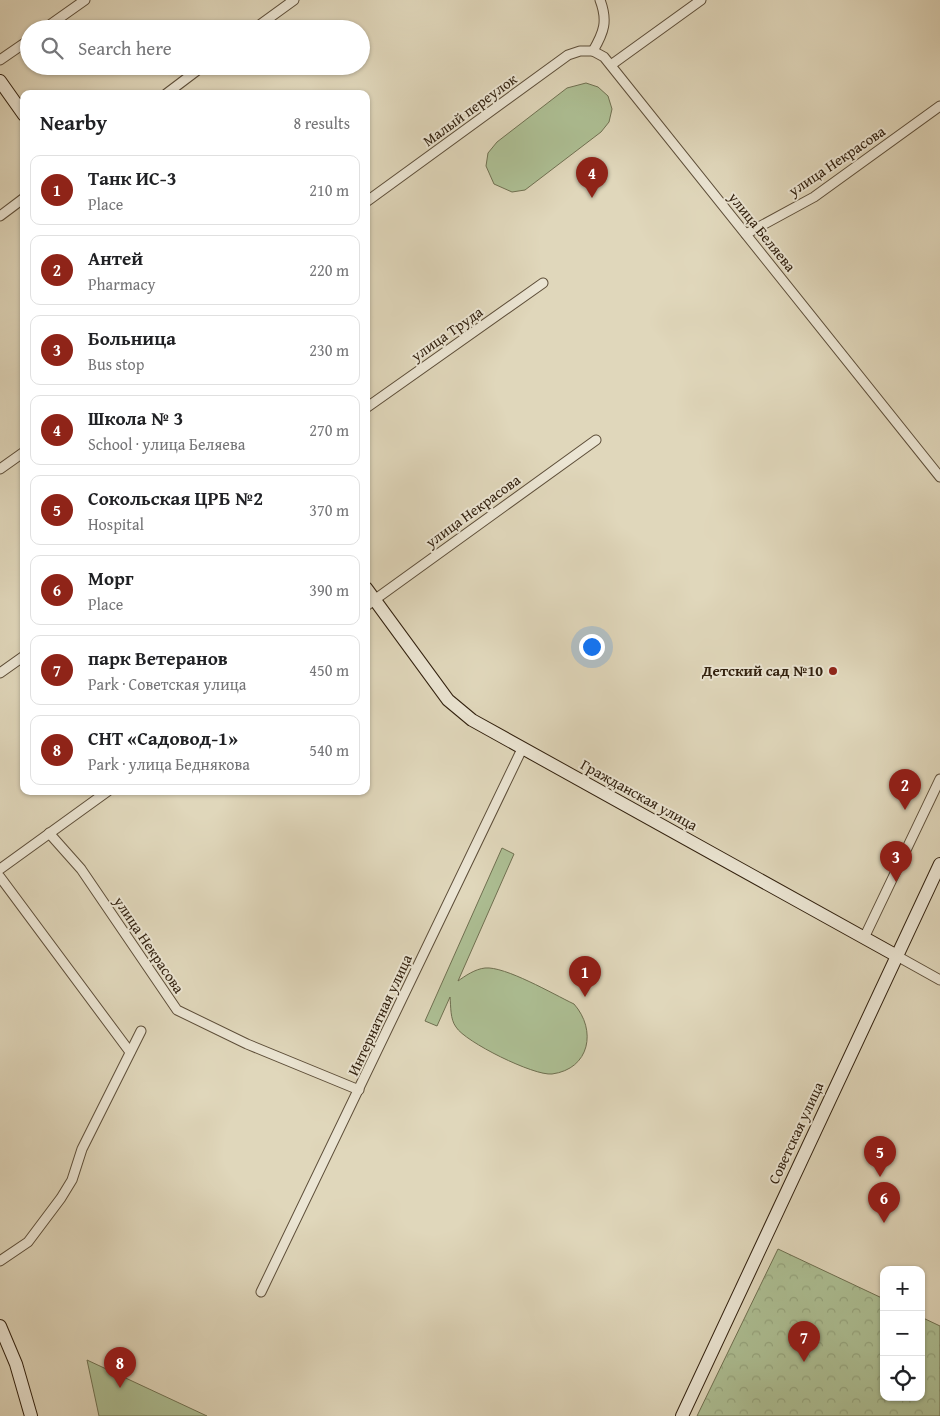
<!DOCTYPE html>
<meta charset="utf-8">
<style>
:root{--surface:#fff;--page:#f6f6f6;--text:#202124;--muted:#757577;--line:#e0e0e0;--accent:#8f2418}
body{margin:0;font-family:"Gentium Book Plus",serif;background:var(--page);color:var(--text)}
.controls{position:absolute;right:15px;bottom:15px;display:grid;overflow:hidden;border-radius:10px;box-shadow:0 1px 4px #0004}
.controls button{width:45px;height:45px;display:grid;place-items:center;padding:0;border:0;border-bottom:1px solid var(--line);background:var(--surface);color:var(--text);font:25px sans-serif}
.you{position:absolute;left:591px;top:646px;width:18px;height:18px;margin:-12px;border:4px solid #fff;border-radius:50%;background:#1a73e8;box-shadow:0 0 0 8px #1a73e833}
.badge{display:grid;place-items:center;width:32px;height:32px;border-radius:50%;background:var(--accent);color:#fff;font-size:16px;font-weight:700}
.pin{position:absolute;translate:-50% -41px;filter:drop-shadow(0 1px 2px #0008)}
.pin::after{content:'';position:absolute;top:26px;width:18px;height:15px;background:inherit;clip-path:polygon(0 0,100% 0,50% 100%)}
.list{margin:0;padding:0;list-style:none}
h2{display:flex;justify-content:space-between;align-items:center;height:65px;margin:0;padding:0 20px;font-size:21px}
h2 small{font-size:16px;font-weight:400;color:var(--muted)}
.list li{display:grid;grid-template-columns:32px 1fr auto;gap:15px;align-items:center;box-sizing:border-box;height:70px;margin:0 10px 10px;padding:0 10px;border:1px solid var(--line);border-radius:10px}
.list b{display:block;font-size:19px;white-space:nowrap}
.list p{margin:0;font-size:16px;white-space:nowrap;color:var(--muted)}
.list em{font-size:16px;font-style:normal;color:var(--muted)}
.icon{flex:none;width:28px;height:28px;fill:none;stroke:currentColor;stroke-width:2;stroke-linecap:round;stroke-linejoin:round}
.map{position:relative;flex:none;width:940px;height:1416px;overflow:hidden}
.search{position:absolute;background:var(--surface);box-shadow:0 1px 4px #0004;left:20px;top:20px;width:350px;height:55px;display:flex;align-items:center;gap:12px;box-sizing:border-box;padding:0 18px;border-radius:28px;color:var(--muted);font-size:19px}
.panel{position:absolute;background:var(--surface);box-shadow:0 1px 4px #0004;left:20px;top:90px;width:350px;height:705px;border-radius:10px}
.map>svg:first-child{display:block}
.park{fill:url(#park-crowns);stroke:#6f7051}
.garden{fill:#adbf94;stroke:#6f7051}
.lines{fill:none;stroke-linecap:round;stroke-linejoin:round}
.street-casing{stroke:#5d4e39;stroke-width:11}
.secondary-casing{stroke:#31200e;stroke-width:14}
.street{stroke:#ebe5d3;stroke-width:9}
.secondary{stroke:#ebe5d3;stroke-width:12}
.poi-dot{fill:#8f2418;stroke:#ebe5d3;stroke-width:2}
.labels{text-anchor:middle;stroke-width:4;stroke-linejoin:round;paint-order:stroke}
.street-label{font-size:15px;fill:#31200e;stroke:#ebe5d3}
.poi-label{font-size:15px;font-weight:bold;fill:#31200e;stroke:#ebe5d3;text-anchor:end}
</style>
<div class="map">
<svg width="940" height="1416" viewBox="0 0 940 1416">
<defs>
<pattern id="park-crowns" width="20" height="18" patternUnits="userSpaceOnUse" patternTransform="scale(1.25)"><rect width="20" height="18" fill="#adbf94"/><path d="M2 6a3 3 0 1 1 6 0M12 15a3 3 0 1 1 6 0" fill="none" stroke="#95a47e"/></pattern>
</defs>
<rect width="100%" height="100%" fill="#e0d7bb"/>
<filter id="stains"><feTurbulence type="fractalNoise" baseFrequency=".004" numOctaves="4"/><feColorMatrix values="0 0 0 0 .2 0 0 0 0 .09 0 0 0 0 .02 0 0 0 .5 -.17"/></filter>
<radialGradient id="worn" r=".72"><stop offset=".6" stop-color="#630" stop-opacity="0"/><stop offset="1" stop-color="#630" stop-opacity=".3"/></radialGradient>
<polygon class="park" points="778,1249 884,1299 884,1397 921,1397 921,1317 940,1326 940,1416 697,1416"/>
<g class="garden">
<polygon points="586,83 598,87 608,96 612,109 609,122 601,132 525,190 512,192 494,184 486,166 488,153 497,142 567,88"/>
<path d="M502,848L514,854L458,981C465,976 475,969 485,968C505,966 553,994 574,1004C597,1030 590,1069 552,1074C534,1076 465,1042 456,1027C450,1019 451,1007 450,997L437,1026L425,1021Z"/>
<polygon points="87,1360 207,1416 99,1416"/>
</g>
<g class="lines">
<defs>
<g id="street">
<path d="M600,0C608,21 604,32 593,51L604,57L940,477"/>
<polyline points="44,29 85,0"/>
<polyline points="254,29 294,0"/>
<polyline points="0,60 29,40"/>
<polyline points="611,65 701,0"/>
<polyline points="166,94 203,66"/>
<polyline points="366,202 568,55 580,51 593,51"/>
<polyline points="0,216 24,198"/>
<polyline points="746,234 814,197 940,106"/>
<polyline points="366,408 543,283"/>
<polyline points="0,469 24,452"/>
<polyline points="366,606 596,440"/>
<polyline points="0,673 24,656"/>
<polyline points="49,833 81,869 177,1010 247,1044 359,1090"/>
<polyline points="0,869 108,791"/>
<polyline points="0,877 130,1052"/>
<polyline points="864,938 940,779"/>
<polyline points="897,956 940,980"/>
<polyline points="0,1261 28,1242 61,1198 72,1180 82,1149 141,1031"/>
<polyline points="261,1292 522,749"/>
</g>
<g id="secondary">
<polyline points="0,81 24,115"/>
<polyline points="366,588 448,700 472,720 897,956"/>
<polyline points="0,1326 16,1364 31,1416"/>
<polyline points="682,1416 940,864"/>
</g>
</defs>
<use href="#street" class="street-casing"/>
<use href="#secondary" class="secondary-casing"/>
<use href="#street" class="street"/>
<use href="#secondary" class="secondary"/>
</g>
<circle class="poi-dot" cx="833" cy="671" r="5"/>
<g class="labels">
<g class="street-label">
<text transform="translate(470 110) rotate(-36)" y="5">Малый переулок</text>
<text transform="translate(837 161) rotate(-34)" y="5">улица Некрасова</text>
<text transform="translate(762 232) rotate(51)" y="5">улица Беляева</text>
<text transform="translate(447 334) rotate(-35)" y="5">улица Труда</text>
<text transform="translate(473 511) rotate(-36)" y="5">улица Некрасова</text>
<text transform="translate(639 795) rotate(29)" y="5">Гражданская улица</text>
<text transform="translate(149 945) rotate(56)" y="5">улица Некрасова</text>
<text transform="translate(380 1015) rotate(-65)" y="5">Интернатная улица</text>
<text transform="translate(796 1133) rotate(-65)" y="5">Советская улица</text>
</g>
<g class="poi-label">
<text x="823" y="676">Детский сад №10</text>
</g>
</g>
<rect width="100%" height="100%" filter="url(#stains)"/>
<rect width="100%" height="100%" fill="url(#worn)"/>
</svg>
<div class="controls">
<button>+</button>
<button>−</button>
<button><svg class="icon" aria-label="locate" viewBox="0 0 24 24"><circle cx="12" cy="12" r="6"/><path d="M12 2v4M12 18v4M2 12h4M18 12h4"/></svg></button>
</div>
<div class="you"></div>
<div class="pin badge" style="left:585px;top:997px">1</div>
<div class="pin badge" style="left:905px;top:810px">2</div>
<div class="pin badge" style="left:896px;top:882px">3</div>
<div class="pin badge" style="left:592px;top:198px">4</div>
<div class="pin badge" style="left:880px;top:1177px">5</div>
<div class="pin badge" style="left:884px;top:1223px">6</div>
<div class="pin badge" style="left:804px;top:1362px">7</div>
<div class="pin badge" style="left:120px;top:1388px">8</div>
<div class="search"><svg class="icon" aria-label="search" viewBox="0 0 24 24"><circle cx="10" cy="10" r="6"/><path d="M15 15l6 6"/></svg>Search here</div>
<section class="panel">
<h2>Nearby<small>8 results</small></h2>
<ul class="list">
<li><span class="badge">1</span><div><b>Танк ИС-3</b><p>Place</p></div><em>210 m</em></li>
<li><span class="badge">2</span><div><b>Антей</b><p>Pharmacy</p></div><em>220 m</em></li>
<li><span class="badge">3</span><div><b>Больница</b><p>Bus stop</p></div><em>230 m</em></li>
<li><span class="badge">4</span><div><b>Школа № 3</b><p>School · улица Беляева</p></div><em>270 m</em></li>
<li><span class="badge">5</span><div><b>Сокольская ЦРБ №2</b><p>Hospital</p></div><em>370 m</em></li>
<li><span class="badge">6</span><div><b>Морг</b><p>Place</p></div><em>390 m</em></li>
<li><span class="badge">7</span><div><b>парк Ветеранов</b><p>Park · Советская улица</p></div><em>450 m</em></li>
<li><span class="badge">8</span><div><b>СНТ «Садовод-1»</b><p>Park · улица Беднякова</p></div><em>540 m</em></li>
</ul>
</section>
</div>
